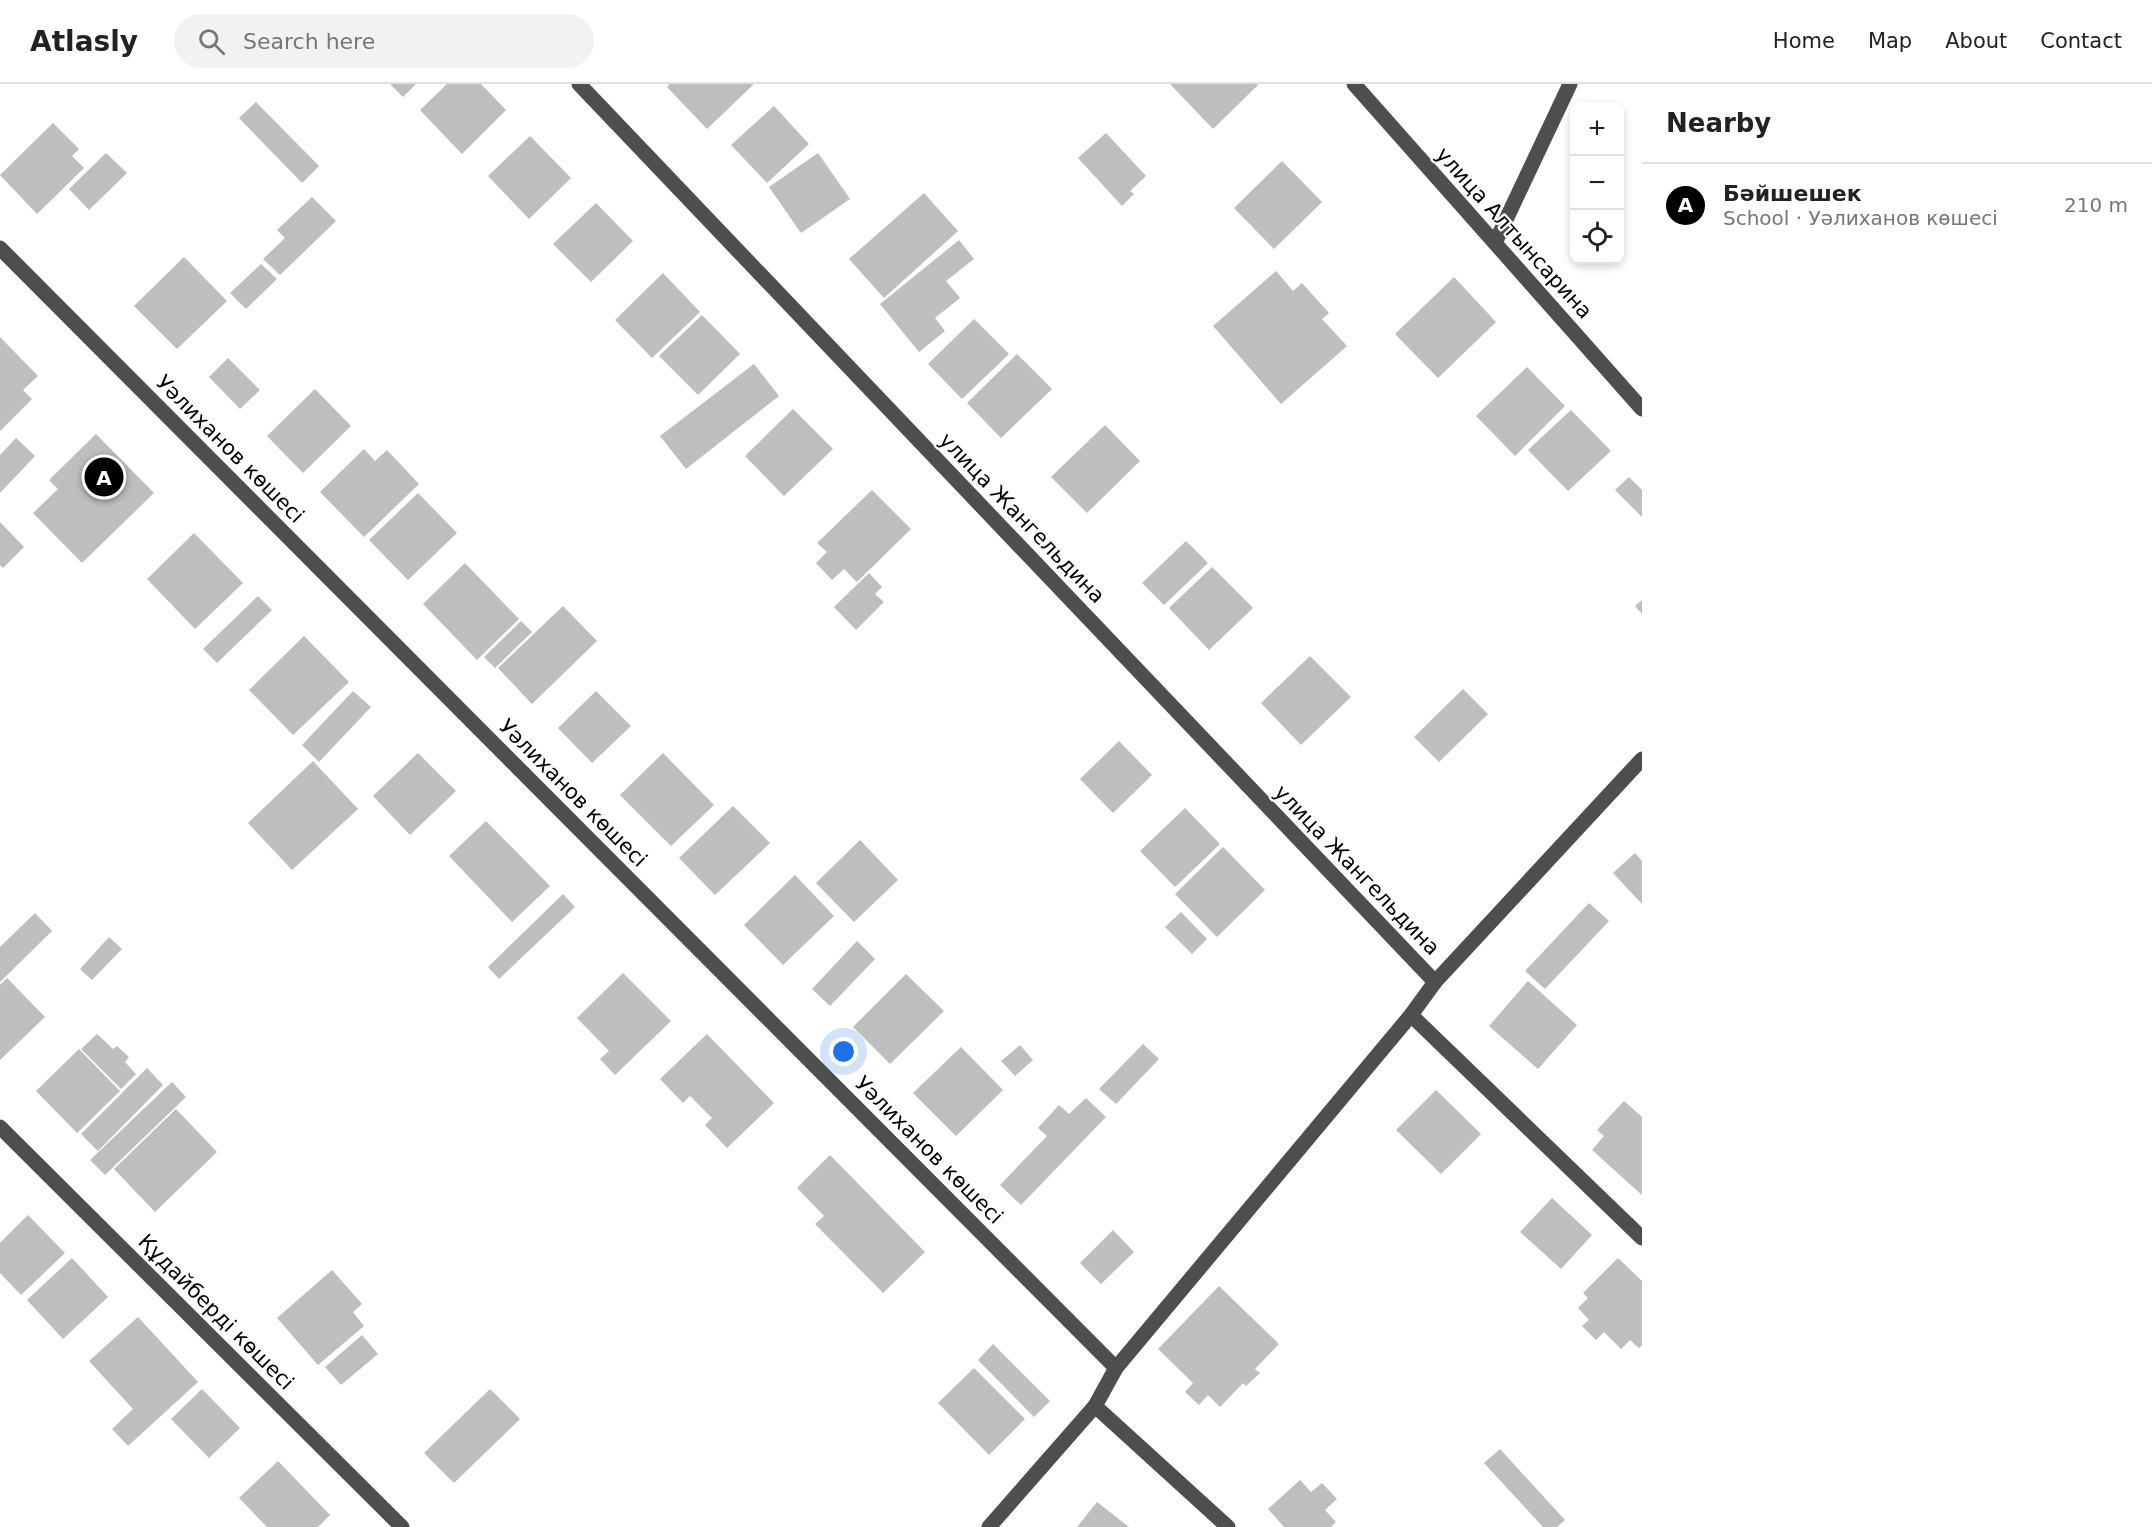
<!DOCTYPE html>
<meta charset="utf-8">
<style>
:root{--surface:#fff;--page:#f2f2f2;--text:#222;--muted:#767676;--line:#e0e0e0;--accent:#000}
body{margin:0;font-family:"DejaVu Sans",sans-serif;background:var(--page);color:var(--text)}
.controls{position:absolute;right:18px;top:18px;display:grid;overflow:hidden;border-radius:12px;box-shadow:0 3px 9px #0003}
.controls button{width:54px;height:54px;display:grid;place-items:center;padding:0;border:0;border-bottom:2px solid var(--line);background:var(--surface);color:var(--text);font:30px sans-serif}
.you{position:absolute;left:844px;top:968px;width:21px;height:21px;margin:-15px;border:4px solid #fff;border-radius:50%;background:#1a73e8;box-shadow:0 0 0 9px #1a73e833}
.badge{display:grid;place-items:center;width:39px;height:39px;border-radius:50%;background:var(--accent);color:#fff;font-size:20px;font-weight:700}
.pin{position:absolute;translate:-50% -50%;border:3px solid #fff;box-shadow:0 2px 6px #0006}
.list{margin:0;padding:0;list-style:none}
h2{display:flex;justify-content:space-between;align-items:center;height:78px;margin:0;padding:0 24px;font-size:26px}
h2 small{font-size:20px;font-weight:400;color:var(--muted)}
.list li{display:grid;grid-template-columns:39px 1fr auto;gap:18px;align-items:center;box-sizing:border-box;height:84px;padding:0 24px;border-top:2px solid var(--line)}
.list b{display:block;font-size:22px;white-space:nowrap}
.list p{margin:0;font-size:20px;white-space:nowrap;color:var(--muted)}
.list em{font-size:20px;font-style:normal;color:var(--muted)}
.icon{flex:none;width:33px;height:33px;fill:none;stroke:currentColor;stroke-width:2;stroke-linecap:round;stroke-linejoin:round}
.map{position:relative;flex:none;width:1642px;height:1443px;overflow:hidden}
header{display:flex;align-items:center;gap:36px;box-sizing:border-box;height:84px;padding:0 30px;background:var(--surface);border-bottom:2px solid var(--line)}
header strong{font-size:28px}
nav{display:flex;gap:33px;margin-inline-start:auto;font-size:21px}
.search{width:420px;height:54px;background:var(--page);display:flex;align-items:center;gap:15px;box-sizing:border-box;padding:0 21px;border-radius:33px;color:var(--muted);font-size:22px}
main{display:flex}
aside{flex:1;background:var(--surface)}
.map>svg:first-child{display:block}
.building{fill:#bebebe}
.lines{fill:none;stroke-linecap:round;stroke-linejoin:round}
.minor{stroke:#4e4e4e;stroke-width:15}
.labels{text-anchor:middle;stroke-width:4.5;stroke-linejoin:round;paint-order:stroke}
.street-label{font-size:21px;fill:#000;stroke:#fff}
</style>
<header>
<strong>Atlasly</strong>
<div class="search"><svg class="icon" aria-label="search" viewBox="0 0 24 24"><circle cx="10" cy="10" r="6"/><path d="M15 15l6 6"/></svg>Search here</div>
<nav><a>Home</a><a>Map</a><a>About</a><a>Contact</a></nav>
</header>
<main>
<div class="map">
<svg width="1642" height="1443" viewBox="0 0 1642 1443">
<rect width="100%" height="100%" fill="#fff"/>
<g class="building">
<polygon points="390,0 416,0 403,13"/>
<polygon points="447,0 481,0 506,26 462,70 420,26"/>
<polygon points="670,0 754,0 707,45 667,3"/>
<polygon points="1170,0 1257,0 1258,1 1213,45"/>
<polygon points="256,18 319,82 302,99 239,34"/>
<polygon points="774,22 809,60 767,99 731,61"/>
<polygon points="53,39 79,65 72,72 84,84 37,130 0,91"/>
<polygon points="1106,49 1146,92 1130,107 1134,110 1122,122 1078,74"/>
<polygon points="530,52 571,94 529,135 488,92"/>
<polygon points="106,69 127,89 89,126 69,105"/>
<polygon points="818,69 850,115 801,149 769,103"/>
<polygon points="1282,77 1322,118 1274,165 1234,124"/>
<polygon points="924,109 958,147 884,214 849,175"/>
<polygon points="312,113 336,137 280,191 263,175 285,154 277,146"/>
<polygon points="596,119 633,157 591,198 553,160"/>
<polygon points="959,156 974,175 946,197 960,214 935,234 945,247 919,268 880,220"/>
<polygon points="184,173 227,217 177,265 134,222"/>
<polygon points="261,180 277,195 246,225 230,209"/>
<polygon points="1276,187 1293,207 1302,199 1329,229 1322,235 1347,262 1281,320 1213,242"/>
<polygon points="663,189 700,228 652,274 615,236"/>
<polygon points="1454,193 1496,238 1438,294 1395,250"/>
<polygon points="702,231 740,270 698,311 659,272"/>
<polygon points="974,235 1009,270 962,315 928,280"/>
<polygon points="0,253 38,292 23,306 32,315 0,347"/>
<polygon points="1017,270 1052,305 1001,354 967,319"/>
<polygon points="228,274 260,306 240,325 209,293"/>
<polygon points="754,280 779,312 686,385 660,352"/>
<polygon points="1527,283 1565,322 1515,372 1476,332"/>
<polygon points="315,305 351,342 303,389 267,352"/>
<polygon points="793,325 833,365 784,412 745,372"/>
<polygon points="1571,326 1611,367 1568,407 1528,366"/>
<polygon points="1105,341 1140,377 1087,429 1051,393"/>
<polygon points="96,350 154,409 82,479 33,429 58,405 49,396"/>
<polygon points="16,354 35,372 0,409 0,371"/>
<polygon points="364,365 375,377 387,366 419,400 364,453 320,408"/>
<polygon points="1629,393 1642,406 1642,433 1615,406"/>
<polygon points="872,406 911,445 857,498 844,485 832,496 816,479 827,468 817,459"/>
<polygon points="418,409 457,449 408,496 369,456"/>
<polygon points="0,438 24,463 3,484 0,481"/>
<polygon points="194,449 243,499 195,545 147,495"/>
<polygon points="1186,457 1208,479 1164,521 1142,499"/>
<polygon points="465,479 519,535 477,576 423,520"/>
<polygon points="1212,483 1253,524 1209,566 1169,524"/>
<polygon points="869,489 882,503 875,510 884,518 856,546 834,523"/>
<polygon points="258,512 272,526 217,579 203,565"/>
<polygon points="1642,516 1642,530 1635,522"/>
<polygon points="563,522 597,557 532,620 498,584"/>
<polygon points="521,537 532,548 495,584 484,573"/>
<polygon points="304,552 349,598 293,651 249,606"/>
<polygon points="1310,572 1351,613 1301,661 1261,619"/>
<polygon points="1463,605 1488,630 1439,678 1414,653"/>
<polygon points="353,607 371,623 319,678 302,661"/>
<polygon points="596,607 631,642 592,679 558,644"/>
<polygon points="1119,657 1152,691 1113,729 1080,695"/>
<polygon points="418,669 456,707 410,751 373,712"/>
<polygon points="663,669 714,721 671,762 620,711"/>
<polygon points="313,677 358,725 292,786 248,739"/>
<polygon points="733,722 770,759 715,811 679,774"/>
<polygon points="1185,724 1220,760 1175,803 1140,767"/>
<polygon points="486,737 550,802 512,838 449,772"/>
<polygon points="860,756 898,796 854,838 816,799"/>
<polygon points="1223,763 1265,806 1217,853 1175,810"/>
<polygon points="1635,769 1642,777 1642,820 1613,789"/>
<polygon points="795,791 834,832 783,881 744,841"/>
<polygon points="563,810 575,823 499,895 488,883"/>
<polygon points="1589,819 1609,837 1545,905 1525,887"/>
<polygon points="1181,828 1207,855 1192,870 1165,843"/>
<polygon points="35,829 52,847 0,898 0,863"/>
<polygon points="109,853 122,865 92,896 80,885"/>
<polygon points="857,857 875,875 830,922 812,905"/>
<polygon points="623,889 671,937 615,991 600,975 609,967 577,934"/>
<polygon points="906,890 944,927 890,980 853,943"/>
<polygon points="7,894 45,933 0,976 0,901"/>
<polygon points="1528,897 1577,941 1538,985 1489,942"/>
<polygon points="97,950 113,965 117,962 129,973 125,978 136,990 121,1005 81,965"/>
<polygon points="707,950 774,1019 727,1064 705,1041 712,1034 690,1012 683,1019 660,995"/>
<polygon points="1143,960 1159,975 1116,1020 1099,1005"/>
<polygon points="1020,961 1033,976 1015,992 1001,977"/>
<polygon points="961,963 1003,1006 956,1052 913,1009"/>
<polygon points="79,965 120,1007 77,1049 36,1007"/>
<polygon points="147,984 163,1001 98,1067 81,1050"/>
<polygon points="172,998 186,1013 105,1091 90,1076"/>
<polygon points="1436,1006 1481,1050 1441,1090 1396,1046"/>
<polygon points="1086,1014 1106,1033 1021,1121 1000,1101 1047,1052 1038,1044 1059,1021 1069,1030"/>
<polygon points="1624,1017 1642,1033 1642,1111 1592,1066 1604,1052 1597,1046"/>
<polygon points="176,1025 217,1068 155,1128 114,1085"/>
<polygon points="830,1071 925,1168 883,1209 815,1140 824,1132 797,1104"/>
<polygon points="1552,1114 1592,1151 1561,1185 1520,1148"/>
<polygon points="28,1131 65,1169 21,1211 0,1189 0,1159"/>
<polygon points="1113,1146 1134,1168 1101,1200 1080,1179"/>
<polygon points="72,1174 108,1213 63,1255 27,1216"/>
<polygon points="1618,1174 1642,1197 1642,1261 1639,1264 1630,1256 1621,1265 1604,1248 1596,1256 1582,1242 1589,1236 1578,1224 1588,1214 1583,1209"/>
<polygon points="332,1186 362,1220 353,1228 364,1242 318,1281 277,1234"/>
<polygon points="1219,1202 1279,1260 1255,1285 1260,1289 1246,1302 1243,1299 1220,1323 1208,1311 1199,1321 1185,1308 1193,1299 1158,1265"/>
<polygon points="138,1233 198,1298 128,1362 112,1345 133,1325 89,1277"/>
<polygon points="362,1251 378,1270 341,1301 325,1283"/>
<polygon points="993,1260 1050,1317 1034,1333 978,1276"/>
<polygon points="974,1284 1025,1335 989,1371 938,1319"/>
<polygon points="202,1305 240,1344 209,1374 171,1335"/>
<polygon points="490,1305 520,1335 454,1399 424,1369"/>
<polygon points="1500,1365 1565,1436 1557,1443 1543,1443 1484,1379"/>
<polygon points="278,1377 330,1431 318,1443 267,1443 239,1414"/>
<polygon points="1300,1396 1311,1408 1322,1399 1337,1415 1325,1426 1336,1438 1331,1443 1284,1443 1268,1425"/>
<polygon points="1097,1418 1129,1443 1077,1443"/>
</g>
<g class="lines">
<g class="minor">
<polyline points="579,0 1435,898"/>
<polyline points="1354,0 1642,325"/>
<polyline points="1495,159 1570,0"/>
<polyline points="0,164 1116,1284"/>
<polyline points="1411,931 1642,1154"/>
<polyline points="0,1043 402,1443"/>
<polyline points="1095,1322 1228,1443"/>
<polyline points="989,1443 1095,1322 1116,1284 1411,931 1435,898 1642,675"/>
</g>
</g>
<g class="labels">
<g class="street-label">
<text transform="translate(1514 149) rotate(48)" y="7">улица Алтынсарина</text>
<text transform="translate(230 365) rotate(45)" y="7">Уәлиханов көшесі</text>
<text transform="translate(1022 434) rotate(46)" y="7">улица Жангельдина</text>
<text transform="translate(573 709) rotate(45)" y="7">Уәлиханов көшесі</text>
<text transform="translate(1357 786) rotate(46)" y="7">улица Жангельдина</text>
<text transform="translate(929 1066) rotate(45)" y="7">Уәлиханов көшесі</text>
<text transform="translate(216 1228) rotate(45)" y="7">Құдайберді көшесі</text>
</g>
</g>
</svg>
<div class="controls">
<button>+</button>
<button>−</button>
<button><svg class="icon" aria-label="locate" viewBox="0 0 24 24"><circle cx="12" cy="12" r="6"/><path d="M12 2v4M12 18v4M2 12h4M18 12h4"/></svg></button>
</div>
<div class="you"></div>
<div class="pin badge" style="left:104px;top:393px">A</div>
</div>
<aside>
<h2>Nearby<small></small></h2>
<ul class="list">
<li><span class="badge">A</span><div><b>Бәйшешек</b><p>School · Уәлиханов көшесі</p></div><em>210 m</em></li>
</ul>
</aside>
</main>
